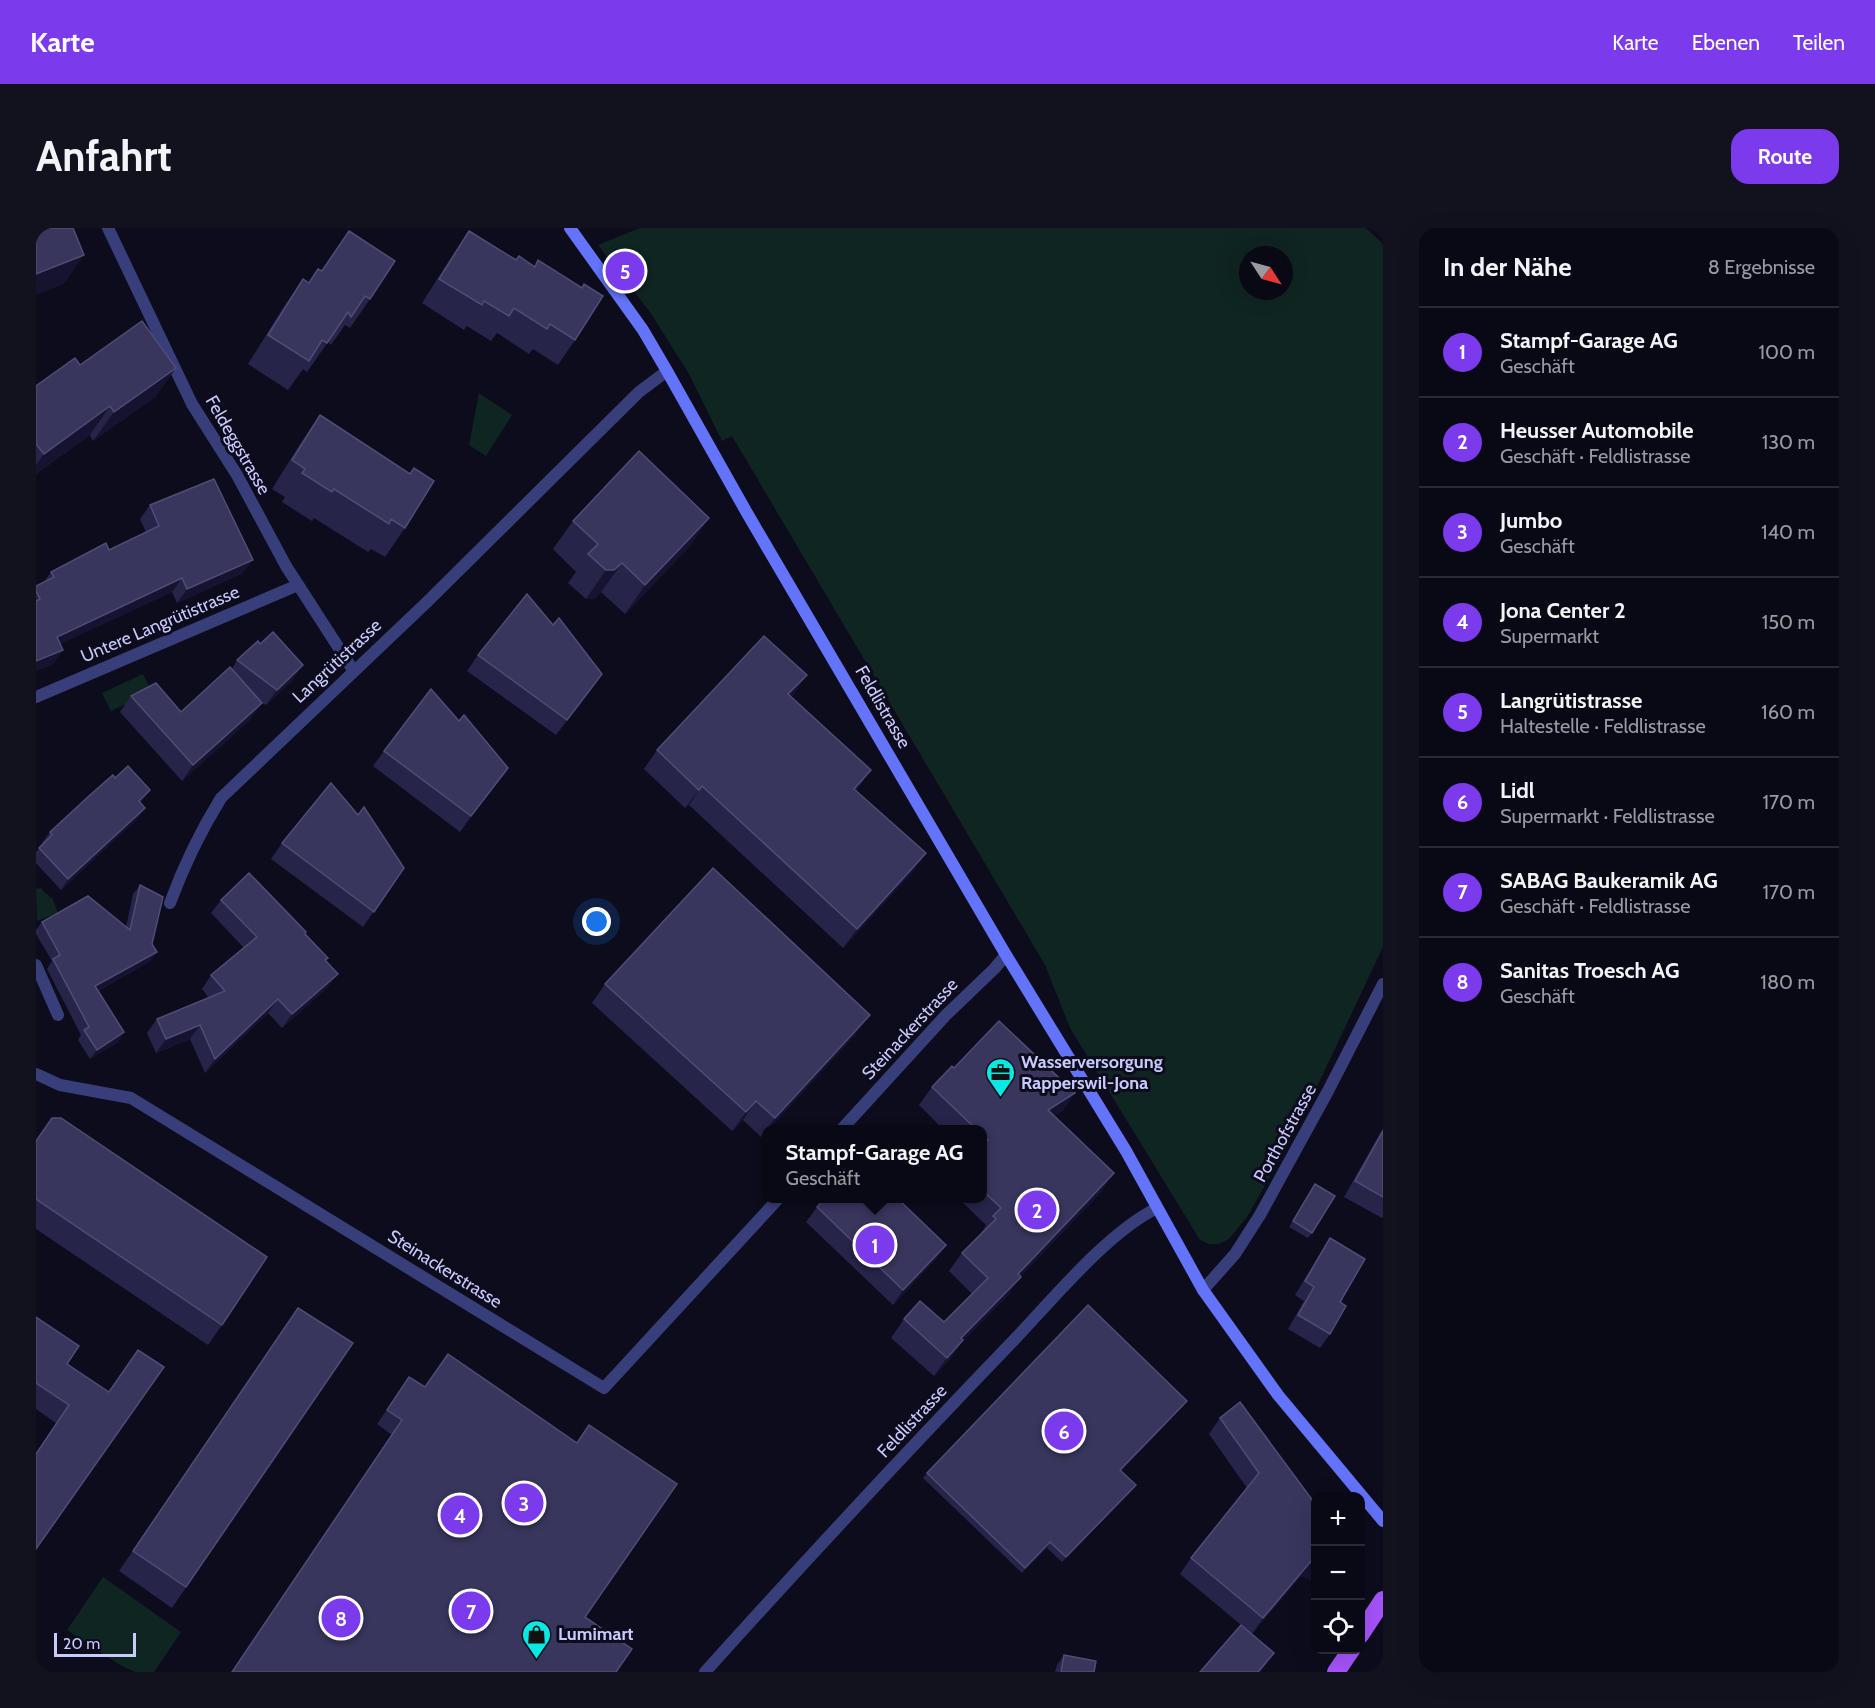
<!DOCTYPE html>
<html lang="de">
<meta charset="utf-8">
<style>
:root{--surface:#090915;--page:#12121e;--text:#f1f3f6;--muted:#999aa0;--line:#292a34;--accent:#7c3aed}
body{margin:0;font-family:Cabin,sans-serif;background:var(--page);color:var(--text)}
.controls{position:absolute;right:18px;bottom:18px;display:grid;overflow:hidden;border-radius:12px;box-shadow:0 6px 24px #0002}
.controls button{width:54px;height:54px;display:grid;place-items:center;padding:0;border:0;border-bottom:2px solid var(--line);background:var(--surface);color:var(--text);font:30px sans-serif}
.compass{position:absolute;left:1203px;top:18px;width:54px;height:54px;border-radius:50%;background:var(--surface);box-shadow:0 6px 24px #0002;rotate:126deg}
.scale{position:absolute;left:18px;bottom:15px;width:82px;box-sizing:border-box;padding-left:6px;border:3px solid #c8c9fd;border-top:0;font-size:16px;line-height:21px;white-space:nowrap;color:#c8c9fd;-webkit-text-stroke:4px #0c0c1c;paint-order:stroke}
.you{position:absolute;left:561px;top:694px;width:21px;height:21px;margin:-15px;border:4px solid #fff;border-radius:50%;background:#1a73e8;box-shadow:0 0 0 9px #1a73e833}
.badge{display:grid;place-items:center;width:39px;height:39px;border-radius:50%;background:var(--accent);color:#fff;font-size:20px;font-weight:700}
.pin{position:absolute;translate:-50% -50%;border:3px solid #fff;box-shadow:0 2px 6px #0006}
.popup{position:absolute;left:726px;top:897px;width:225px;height:78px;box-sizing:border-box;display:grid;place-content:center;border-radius:12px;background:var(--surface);filter:drop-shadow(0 2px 4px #0005);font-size:20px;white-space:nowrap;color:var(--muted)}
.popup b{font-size:22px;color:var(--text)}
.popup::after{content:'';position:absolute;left:50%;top:100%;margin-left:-12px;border:12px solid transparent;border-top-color:var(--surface)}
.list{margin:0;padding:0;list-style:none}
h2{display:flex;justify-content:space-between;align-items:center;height:78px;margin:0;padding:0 24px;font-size:26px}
h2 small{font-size:20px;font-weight:400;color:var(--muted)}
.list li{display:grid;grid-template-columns:39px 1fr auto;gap:18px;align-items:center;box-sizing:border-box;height:90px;padding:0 24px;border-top:2px solid var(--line)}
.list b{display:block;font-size:22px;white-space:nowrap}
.list p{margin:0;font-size:20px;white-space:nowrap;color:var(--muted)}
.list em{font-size:20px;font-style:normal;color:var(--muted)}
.icon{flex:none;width:33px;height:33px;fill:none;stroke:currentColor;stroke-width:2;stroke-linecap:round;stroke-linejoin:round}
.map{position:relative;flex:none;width:1347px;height:1444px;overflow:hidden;border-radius:18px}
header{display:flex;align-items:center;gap:36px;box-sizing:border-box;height:84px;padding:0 30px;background:var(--accent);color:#fff}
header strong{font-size:28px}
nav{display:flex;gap:33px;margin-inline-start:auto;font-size:21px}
.intro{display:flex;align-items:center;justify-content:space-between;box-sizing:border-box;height:144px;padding:0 36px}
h1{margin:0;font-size:42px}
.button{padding:15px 27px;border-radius:18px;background:var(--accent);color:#fff;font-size:21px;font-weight:700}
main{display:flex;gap:36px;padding:0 36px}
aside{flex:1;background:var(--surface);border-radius:18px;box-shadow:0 6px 24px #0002}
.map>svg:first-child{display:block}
.green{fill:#0f2522;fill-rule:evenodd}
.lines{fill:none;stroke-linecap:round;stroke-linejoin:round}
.street{stroke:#383e79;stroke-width:12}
.secondary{stroke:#6373fa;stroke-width:12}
.primary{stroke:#a553fa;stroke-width:18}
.wall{fill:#27244a}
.shaded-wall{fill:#15132f}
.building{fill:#38365d;stroke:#4f4d76;stroke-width:1.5}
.labels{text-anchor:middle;stroke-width:6;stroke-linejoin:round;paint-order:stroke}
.street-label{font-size:18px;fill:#c8c9fd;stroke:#0c0c1c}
.poi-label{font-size:18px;font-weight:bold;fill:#c8c9fd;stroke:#0c0c1c;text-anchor:start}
</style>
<header>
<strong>Karte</strong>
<nav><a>Karte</a><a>Ebenen</a><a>Teilen</a></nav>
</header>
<div class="intro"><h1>Anfahrt</h1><a class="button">Route</a></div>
<main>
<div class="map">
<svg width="1347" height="1444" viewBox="0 0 1347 1444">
<rect width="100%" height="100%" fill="#0c0c1c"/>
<g class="green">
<path d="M604,0H1330L1347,16V719L1262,899L1211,989L1193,1011L1183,1016H1173L1164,1012L1034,800L1009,737L696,208L686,213L653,146L614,84L562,17ZM1212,27H1248V63H1212Z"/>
<polygon points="443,165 476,187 450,228 433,217"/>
<polygon points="107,446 116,464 75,483 66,465"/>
<polygon points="5,660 10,666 12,666 14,670 16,669 22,685 1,693 0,661"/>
<polygon points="67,1349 145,1404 118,1444 99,1444 84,1437 31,1402"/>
</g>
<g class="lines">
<g class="street">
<polyline points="72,0 156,176 201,247 250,338 317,442"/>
<polyline points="0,469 262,357"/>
<path d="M134,675C148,637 164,604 185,570L391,374L603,164L631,143"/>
<polyline points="0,737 22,787"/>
<polyline points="0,846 24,857 95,870 568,1160 743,970"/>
<polyline points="805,902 910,787 958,741 970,727"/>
<polyline points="1167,1062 1199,1026 1224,987 1292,863 1347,756"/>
<path d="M669,1444C770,1332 873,1221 978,1112C1018,1070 1071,1005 1121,980"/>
</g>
<polyline class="secondary" points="534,0 607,102 631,143 711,285 970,727 1090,923 1167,1062 1242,1167 1347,1293"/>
<g class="primary">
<polyline points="1324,1407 1347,1372"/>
<polyline points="1300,1444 1315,1422"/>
</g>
</g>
<g class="wall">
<polygon points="313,3 334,71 314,100 309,97 295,117 292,114 271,144 267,141 252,162 212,136 247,80 267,51 272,55 282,41 285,43"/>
<polygon points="433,3 480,32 498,38 502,32 539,112 522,137 497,121 493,126 461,105 455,113 431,98 428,102 386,75 416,28"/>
<polygon points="44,137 140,140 119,169 57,213 54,207 0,246 0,158"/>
<polygon points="284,187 369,300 349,329 335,321 332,324 278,290 276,293 246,274 249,269 236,261 264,216"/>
<polygon points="114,277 207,345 141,375 136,364 24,416 27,422 17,436 0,443 0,358 8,354 15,344 73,322 110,304 104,291"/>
<polygon points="673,290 653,319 589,386 565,364 558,371 550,371 532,355 540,344 517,321 537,293"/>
<polygon points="442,427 555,462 520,507 431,443"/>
<polygon points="201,432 256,453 230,477 223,473 215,491 146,553 84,484 95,468 145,484 196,441"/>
<polygon points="758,466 755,469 835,542 820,563 890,625 877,643 807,720 653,577 649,580 608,541 621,522"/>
<polygon points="423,493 472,540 424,604 337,538 348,523"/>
<polygon points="79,550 114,562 104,575 109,580 102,590 25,662 0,635 0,624 7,616 6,615 14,604"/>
<polygon points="246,615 368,640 327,699 235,631"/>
<polygon points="104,657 116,716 121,724 114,733 62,763 88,804 82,814 54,831 42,812 45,807 11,741 16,733 0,706 0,702 6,694 90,699 97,666"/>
<polygon points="185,672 269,706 292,730 290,733 292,759 246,800 232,785 169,845 154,811 120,825 111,805 121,791 173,770 166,761 175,747 208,720 175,685"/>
<polygon points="569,756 820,806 732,902 731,902 725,909 707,892 696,903 556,775"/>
<polygon points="918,840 1039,865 1026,883 1018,888 1065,964 985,1048 972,1067 924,1116 914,1131 898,1148 855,1110 868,1091 908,1094 936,1066 913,1043 926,1025 944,1007 950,997 922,970 947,970 947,902 908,902 883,877 896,859"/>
<polygon points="1347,900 1347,989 1346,990 1308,969"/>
<polygon points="0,913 186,1097 172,1117 0,1001"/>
<polygon points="1279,956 1276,1005 1272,1010 1253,999"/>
<polygon points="781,979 910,1017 899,1032 857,1077 770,994"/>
<polygon points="1294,1010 1304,1074 1294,1106 1284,1120 1252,1101 1268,1073 1259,1067 1285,1024"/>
<polygon points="0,1089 31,1136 73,1164 0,1321 0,1225 20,1195 0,1181"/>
<polygon points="248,1101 317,1115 136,1380 83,1343"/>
<polygon points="363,1164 549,1389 356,1207 341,1196"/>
<polygon points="1147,1178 1085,1243 1096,1262 1026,1334 1011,1320 986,1345 887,1250 891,1245"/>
<polygon points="1184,1190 1280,1277 1280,1354 1265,1348 1216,1406 1144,1346 1155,1330 1211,1260 1173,1206"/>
<polygon points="1028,1427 1058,1444 1019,1444 1021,1437"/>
</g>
<g class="shaded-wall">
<polygon points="48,27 28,56 0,67 0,46"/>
<polygon points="140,140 119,169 57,213 78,184"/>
<polygon points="74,178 54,207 0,246 0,237 8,226"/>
<polygon points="673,290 653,319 589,386 609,357"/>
<polygon points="217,332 207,345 141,375 151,361"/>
<polygon points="586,335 565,364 558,371 550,371 570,342"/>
<polygon points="146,350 136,364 12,422 21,409"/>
<polygon points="27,422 17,436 0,443 0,433"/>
<polygon points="267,437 256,453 230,477 241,462"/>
<polygon points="566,446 555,462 520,507 531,492"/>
<polygon points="771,447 758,466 739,485 752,466"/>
<polygon points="226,475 215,491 146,553 157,537"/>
<polygon points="472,540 461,555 424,604 435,588"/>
<polygon points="835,542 822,560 805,580 818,561"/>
<polygon points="666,558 653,577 649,580 663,562"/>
<polygon points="114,562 107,572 95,583 103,573"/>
<polygon points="109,580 102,590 25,662 32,651"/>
<polygon points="890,625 877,643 807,720 821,701"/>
<polygon points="121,724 114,733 52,768 59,758"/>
<polygon points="302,746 292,759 246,800 256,786"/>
<polygon points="242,771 232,785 169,845 179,831"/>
<polygon points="834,787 820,806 732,902 731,902 731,903 725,909 739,890"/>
<polygon points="164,797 154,811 120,825 130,811"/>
<polygon points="88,804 82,814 54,831 61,822"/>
<polygon points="1039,865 1026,883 999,900 1012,882"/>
<polygon points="720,873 707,892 696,903 710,884"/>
<polygon points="1078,945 1065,964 970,1064 985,1049 972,1067 924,1116 914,1131 898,1148 925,1110 982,1046"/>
<polygon points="910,1017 899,1032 857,1077 867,1062"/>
<polygon points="1151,1173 1147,1178 1081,1247 1084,1242"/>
<polygon points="1100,1257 1096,1262 1026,1334 1030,1329"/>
<polygon points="1014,1314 1011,1320 986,1345 989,1340"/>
<polygon points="1276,1332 1280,1334 1280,1354 1265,1348 1216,1406 1227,1390"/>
<polygon points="1238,1425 1225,1444 1222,1444"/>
</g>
<g class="building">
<polygon points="0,0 37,0 48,27 0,46"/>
<polygon points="313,3 359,33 334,71 329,68 315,89 312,84 291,115 286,112 273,133 232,107 267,51 273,55 282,41 286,43"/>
<polygon points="433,3 480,32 483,28 499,39 502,32 546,60 548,56 567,68 539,112 514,96 511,101 478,80 473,88 448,73 446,77 403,51"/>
<polygon points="106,93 140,140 78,184 74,178 8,226 0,216 0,158 39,130 44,137"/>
<polygon points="284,187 374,246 378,240 398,253 369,300 355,291 353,296 298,261 296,264 266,245 269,241 256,232"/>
<polygon points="603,223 673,290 609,357 586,335 578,342 570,342 552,326 562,316 537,293"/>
<polygon points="178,251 217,332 151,361 146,350 21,409 27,422 0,433 0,373 4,371 0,363 0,358 18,349 15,344 70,315 73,322 123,298 114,277"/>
<polygon points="491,366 517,397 523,390 566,446 531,492 442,427"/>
<polygon points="237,404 267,437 241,462 201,432 222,413 224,416"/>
<polygon points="728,408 771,447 752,466 835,542 818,561 890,625 821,701 666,558 663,562 621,522"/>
<polygon points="194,439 226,475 157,537 95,468 120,455 145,484"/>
<polygon points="395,461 423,493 428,487 472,540 435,588 348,523"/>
<polygon points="92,538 114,562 103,573 109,580 32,651 3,620 16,607 14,604 54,567 77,547 79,550"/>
<polygon points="295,555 322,587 328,579 368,640 338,684 246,615"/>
<polygon points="677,640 834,787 739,890 720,873 710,884 569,756"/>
<polygon points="213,645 270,704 269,706 292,730 289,732 302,746 256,786 242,771 179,831 164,797 130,811 121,791 189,763 175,747 221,709 185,672"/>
<polygon points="104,657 127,669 116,716 121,724 59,758 88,804 61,822 48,802 53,799 17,731 24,727 6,694 52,668 94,702"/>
<polygon points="963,793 1039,865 1012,882 1078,945 982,1046 985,1049 925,1110 927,1112 911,1130 868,1091 884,1073 908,1094 952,1050 926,1025 960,991 957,988 965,980 947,963 947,918 952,912 947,907 947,902 941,902 896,859 916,838 918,840"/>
<polygon points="16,890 25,890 231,1029 186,1097 0,971 0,913"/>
<polygon points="1347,903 1347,969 1319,953"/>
<polygon points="1279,956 1299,968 1276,1005 1257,993"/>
<polygon points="789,970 861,970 910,1017 867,1062 781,979"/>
<polygon points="1294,1010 1329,1031 1304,1074 1310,1078 1294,1106 1262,1087 1278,1059 1269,1053"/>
<polygon points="1052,1077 1151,1173 1084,1242 1100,1257 1030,1329 1014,1314 989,1340 891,1245"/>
<polygon points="262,1080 317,1115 150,1359 97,1323"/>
<polygon points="0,1089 43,1118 31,1136 73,1164 102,1122 128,1139 0,1321 0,1226 33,1177 0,1155"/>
<polygon points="412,1126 541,1215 553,1197 641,1256 549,1389 596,1421 580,1444 196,1444 366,1192 351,1182 373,1149 389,1159"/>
<polygon points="1204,1174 1280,1277 1280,1334 1276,1332 1227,1390 1155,1330 1223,1245 1184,1190"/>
<polygon points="1205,1397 1238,1425 1222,1444 1164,1444"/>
<polygon points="1028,1427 1060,1433 1058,1444 1025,1444"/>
</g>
<defs>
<symbol id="office-pin" viewBox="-11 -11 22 30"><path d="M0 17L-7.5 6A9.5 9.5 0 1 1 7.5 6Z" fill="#07eae3" stroke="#0c0c1c"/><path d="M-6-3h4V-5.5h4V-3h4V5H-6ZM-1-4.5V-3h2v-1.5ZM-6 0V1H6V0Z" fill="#111"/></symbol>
<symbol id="shop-pin" viewBox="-11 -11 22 30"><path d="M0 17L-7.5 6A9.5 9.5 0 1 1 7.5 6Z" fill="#07eae3" stroke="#0c0c1c"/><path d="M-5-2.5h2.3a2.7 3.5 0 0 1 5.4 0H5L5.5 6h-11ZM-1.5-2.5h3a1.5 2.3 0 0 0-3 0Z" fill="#111"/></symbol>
</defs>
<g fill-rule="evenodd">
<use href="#office-pin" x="948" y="828" width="33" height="45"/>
<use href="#shop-pin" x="484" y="1390" width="33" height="45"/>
</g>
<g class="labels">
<g class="street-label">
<text transform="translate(202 217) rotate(60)" y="6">Feldeggstrasse</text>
<text transform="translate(124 396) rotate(-23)" y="6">Untere Langrütistrasse</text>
<text transform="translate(301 433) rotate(-43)" y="6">Langrütistrasse</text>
<text transform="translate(847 479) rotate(60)" y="6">Feldlistrasse</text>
<text transform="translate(874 801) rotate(-47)" y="6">Steinackerstrasse</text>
<text transform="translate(1249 905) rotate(-61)" y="6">Porthofstrasse</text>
<text transform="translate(409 1041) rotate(32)" y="6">Steinackerstrasse</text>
<text transform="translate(876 1193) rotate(-47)" y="6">Feldlistrasse</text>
</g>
<g class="poi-label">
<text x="985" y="840">Wasserversorgung<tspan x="985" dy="21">Rapperswil-Jona</tspan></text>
<text x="522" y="1412">Lumimart</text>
</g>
</g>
</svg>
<div class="controls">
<button>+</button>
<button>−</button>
<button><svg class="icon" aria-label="locate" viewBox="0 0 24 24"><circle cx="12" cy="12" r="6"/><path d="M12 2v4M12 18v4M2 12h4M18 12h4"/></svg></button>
</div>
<svg class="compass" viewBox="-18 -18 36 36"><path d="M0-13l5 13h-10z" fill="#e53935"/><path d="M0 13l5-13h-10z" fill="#999aa0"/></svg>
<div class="scale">20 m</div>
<div class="you"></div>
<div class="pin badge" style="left:839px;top:1017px">1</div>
<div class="popup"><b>Stampf-Garage AG</b>Geschäft</div>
<div class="pin badge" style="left:1001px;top:982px">2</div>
<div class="pin badge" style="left:488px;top:1275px">3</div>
<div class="pin badge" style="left:424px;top:1287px">4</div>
<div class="pin badge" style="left:589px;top:43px">5</div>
<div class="pin badge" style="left:1028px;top:1203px">6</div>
<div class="pin badge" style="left:435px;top:1383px">7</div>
<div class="pin badge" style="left:305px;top:1390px">8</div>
</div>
<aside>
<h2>In der Nähe<small>8 Ergebnisse</small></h2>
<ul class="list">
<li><span class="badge">1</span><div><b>Stampf-Garage AG</b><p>Geschäft</p></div><em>100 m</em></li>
<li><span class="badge">2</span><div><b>Heusser Automobile</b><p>Geschäft · Feldlistrasse</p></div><em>130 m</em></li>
<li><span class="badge">3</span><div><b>Jumbo</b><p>Geschäft</p></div><em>140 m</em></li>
<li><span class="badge">4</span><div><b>Jona Center 2</b><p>Supermarkt</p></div><em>150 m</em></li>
<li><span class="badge">5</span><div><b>Langrütistrasse</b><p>Haltestelle · Feldlistrasse</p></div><em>160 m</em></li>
<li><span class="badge">6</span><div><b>Lidl</b><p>Supermarkt · Feldlistrasse</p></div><em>170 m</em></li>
<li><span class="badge">7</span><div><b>SABAG Baukeramik AG</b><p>Geschäft · Feldlistrasse</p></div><em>170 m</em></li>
<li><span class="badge">8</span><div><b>Sanitas Troesch AG</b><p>Geschäft</p></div><em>180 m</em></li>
</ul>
</aside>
</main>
